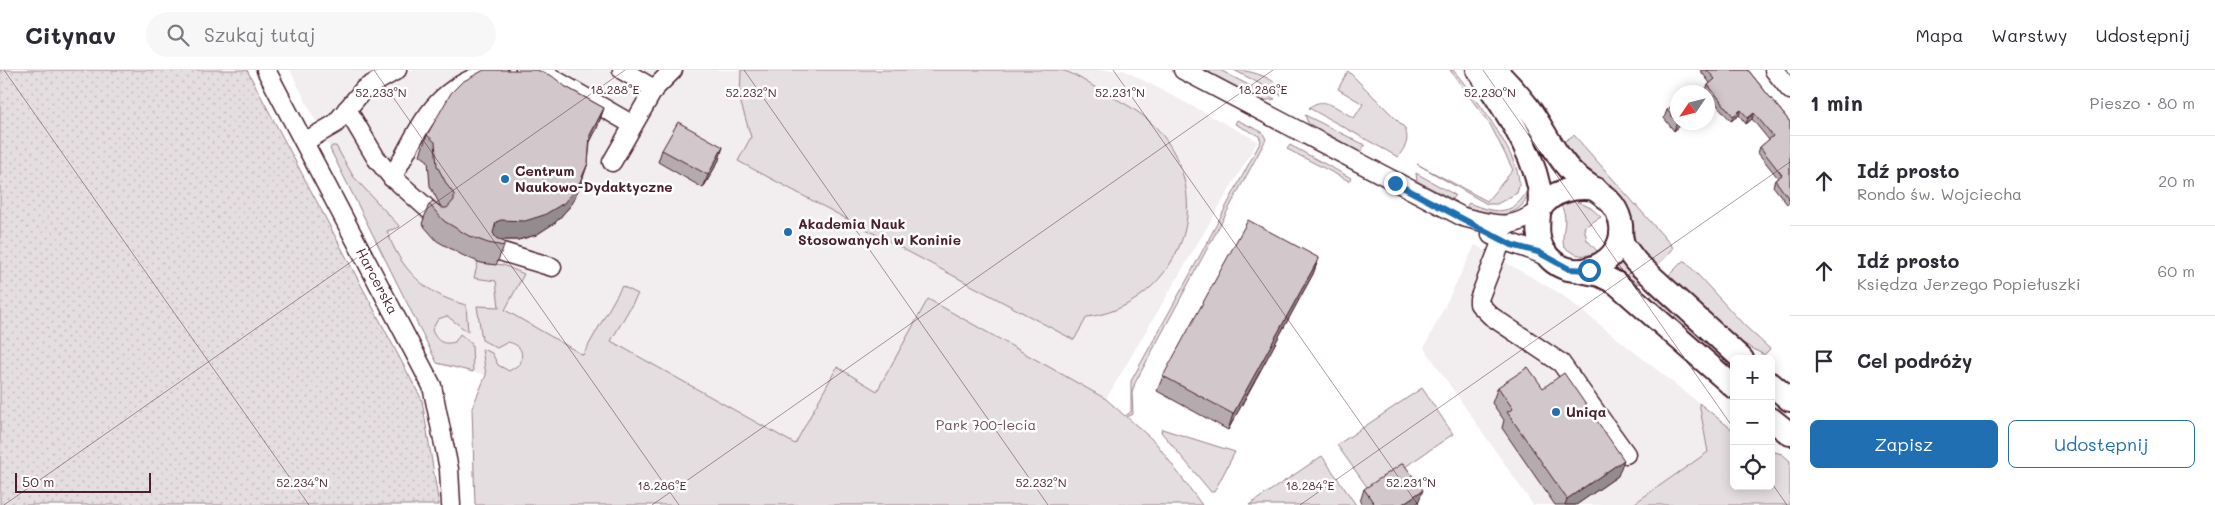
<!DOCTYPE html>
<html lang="pl">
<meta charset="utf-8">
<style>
:root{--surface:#fff;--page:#f7f7f7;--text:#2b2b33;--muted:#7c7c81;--line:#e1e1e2;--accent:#1f6fb2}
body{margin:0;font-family:Mali,sans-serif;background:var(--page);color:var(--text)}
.controls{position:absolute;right:15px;bottom:15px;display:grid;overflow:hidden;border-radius:8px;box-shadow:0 2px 12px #0003}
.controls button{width:45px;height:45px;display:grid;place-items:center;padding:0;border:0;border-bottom:1px solid var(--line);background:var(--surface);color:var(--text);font:25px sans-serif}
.compass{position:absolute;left:1670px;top:15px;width:45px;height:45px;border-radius:50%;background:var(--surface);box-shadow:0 2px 12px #0003;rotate:235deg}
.scale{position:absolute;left:15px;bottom:12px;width:136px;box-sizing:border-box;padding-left:5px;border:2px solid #4a1f2b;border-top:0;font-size:14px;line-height:18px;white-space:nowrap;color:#4a1f2b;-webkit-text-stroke:4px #fff;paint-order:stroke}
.stop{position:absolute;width:15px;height:15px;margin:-11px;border:4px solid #1f6fb2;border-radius:50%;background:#fff}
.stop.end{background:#1f6fb2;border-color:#fff;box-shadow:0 1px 5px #0008}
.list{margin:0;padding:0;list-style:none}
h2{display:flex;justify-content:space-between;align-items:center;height:65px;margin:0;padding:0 20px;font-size:21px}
h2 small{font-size:16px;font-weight:400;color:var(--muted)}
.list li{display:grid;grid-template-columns:32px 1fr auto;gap:15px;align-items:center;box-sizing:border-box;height:90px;padding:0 20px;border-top:1px solid var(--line)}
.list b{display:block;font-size:19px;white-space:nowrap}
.list p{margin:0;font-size:16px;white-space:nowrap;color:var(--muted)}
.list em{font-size:16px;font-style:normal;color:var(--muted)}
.actions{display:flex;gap:10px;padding:15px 20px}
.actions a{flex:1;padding:11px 0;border:1px solid var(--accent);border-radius:8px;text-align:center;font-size:18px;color:var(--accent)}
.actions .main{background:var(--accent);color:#fff}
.icon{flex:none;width:28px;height:28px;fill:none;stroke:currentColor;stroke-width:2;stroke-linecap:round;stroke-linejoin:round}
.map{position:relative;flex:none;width:1790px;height:435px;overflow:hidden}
header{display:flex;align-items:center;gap:30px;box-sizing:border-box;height:70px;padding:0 25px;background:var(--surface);border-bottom:1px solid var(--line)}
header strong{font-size:24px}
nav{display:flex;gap:28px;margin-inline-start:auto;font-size:18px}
.search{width:350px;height:45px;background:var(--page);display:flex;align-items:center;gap:12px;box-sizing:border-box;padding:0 18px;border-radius:28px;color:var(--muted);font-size:19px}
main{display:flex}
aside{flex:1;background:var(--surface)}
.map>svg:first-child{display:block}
.built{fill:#f2eeef}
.green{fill:#e5dee0;stroke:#987e86}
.garden{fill:url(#garden-dots);stroke:#987e86}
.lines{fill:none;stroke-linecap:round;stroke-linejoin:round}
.minor-casing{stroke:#4a1f2b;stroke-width:21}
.major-casing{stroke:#4a1f2b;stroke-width:26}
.minor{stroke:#fff;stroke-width:18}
.major{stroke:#fff;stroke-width:22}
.wall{fill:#b5abaf;stroke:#4a1f2b}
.shaded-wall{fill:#938b8e;stroke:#4a1f2b}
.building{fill:#d2c7cb;stroke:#4a1f2b}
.route{stroke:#1f6fb2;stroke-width:6}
.ticks{fill:none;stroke:#4a1f2b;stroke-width:1;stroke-opacity:0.45}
.poi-dot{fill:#1f6fb2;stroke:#fff;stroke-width:2}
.labels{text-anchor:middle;stroke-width:5;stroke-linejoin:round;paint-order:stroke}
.poi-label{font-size:14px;font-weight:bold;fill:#4a1f2b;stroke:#fff;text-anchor:start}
.street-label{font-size:14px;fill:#4a1f2b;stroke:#fff}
.park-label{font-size:14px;fill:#714f58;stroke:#fff}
.ticks-label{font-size:12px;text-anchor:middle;fill:#4a1f2b;stroke:#fff;stroke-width:5;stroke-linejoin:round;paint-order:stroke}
</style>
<header>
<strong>Citynav</strong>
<div class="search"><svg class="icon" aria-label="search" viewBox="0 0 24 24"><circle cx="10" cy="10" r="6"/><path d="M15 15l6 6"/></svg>Szukaj tutaj</div>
<nav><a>Mapa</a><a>Warstwy</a><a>Udostępnij</a></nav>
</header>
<main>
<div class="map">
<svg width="1790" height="435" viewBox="0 0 1790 435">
<defs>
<pattern id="garden-dots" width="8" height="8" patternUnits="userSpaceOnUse" patternTransform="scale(1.25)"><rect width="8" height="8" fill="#e5dee0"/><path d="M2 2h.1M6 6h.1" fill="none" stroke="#c6bec0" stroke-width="1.8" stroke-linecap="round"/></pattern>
</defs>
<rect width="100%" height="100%" fill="#fff"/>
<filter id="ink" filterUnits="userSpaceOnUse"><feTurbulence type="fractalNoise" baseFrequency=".02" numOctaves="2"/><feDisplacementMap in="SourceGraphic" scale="10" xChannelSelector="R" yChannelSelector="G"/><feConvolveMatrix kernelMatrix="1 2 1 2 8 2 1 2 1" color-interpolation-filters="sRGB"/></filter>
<g filter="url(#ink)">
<g class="built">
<polygon points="290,0 1124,0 1258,71 1106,329 955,245 891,356 780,395 486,305 437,293"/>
<polygon points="1475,175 1561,224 1699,333 1708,382 1632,435 1533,435 1424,278"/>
</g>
<g class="green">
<path d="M741,0C813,0 885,0 957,0C990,0 1026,0 1059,0C1072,1 1088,14 1100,20C1114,28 1129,35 1142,45C1182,75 1199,132 1179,177C1162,216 1128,242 1087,247L1074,270L738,91L751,67L740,30Z"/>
<polygon points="1203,0 1220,0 1275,29 1261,31"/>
<path d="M1234,0C1249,0 1275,7 1282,21L1281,25Z"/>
<path d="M1450,0H1453C1472,22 1518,84 1519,111C1520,115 1518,119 1517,123L1497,134H1487L1417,94L1487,131L1513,100L1491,56Z"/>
<path d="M1348,1L1404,57C1410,70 1406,76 1398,87L1309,38C1324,24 1340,41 1354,48L1363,34L1338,19Z"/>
<polygon points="1305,45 1365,75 1360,82 1308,53"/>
<path d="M1237,50L1262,62L1266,69L1264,73L1135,313L1132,323L1133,344L1127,347L1156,373L1202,435H475L472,338L486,305L482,279L492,283L498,295L509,301L520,294C524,282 521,275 508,272L497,278L482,270L477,236L499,237L496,211L474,208L478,192L503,195L524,204L505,240L583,285L622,216L638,224L611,271L795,374L837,297L877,321L928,229L1106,329L1125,346L1131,342V311L1188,208L1261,71L1259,66L1235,54Z"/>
<polygon points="1574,65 1672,176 1673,179 1655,198 1637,179 1629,142 1623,129 1614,117 1586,99 1563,72"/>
<polygon points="1290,75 1351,108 1349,111 1287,79"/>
<path d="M332,76H336L353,106L400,157L387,161C400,199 426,225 466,235L468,262L447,246L438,249L432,260C437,272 443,275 455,272L460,264L472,274L473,302L437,293L330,79Z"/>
<polygon points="1416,103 1455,125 1452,129 1417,111"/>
<path d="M1529,116C1526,152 1491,147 1466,138L1469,133C1495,144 1516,147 1529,116Z"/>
<path d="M1576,131L1591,138L1601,147L1584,157L1587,170L1598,182C1585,188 1575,186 1564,177C1560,162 1570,150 1561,136Z"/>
<polygon points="1622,189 1641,212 1639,214 1614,198"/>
<polygon points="1683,191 1685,191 1744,255 1770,279 1764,285 1734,268 1666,208"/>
<polygon points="1654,223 1734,294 1734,304 1649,228"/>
<polygon points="1422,318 1453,364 1370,421 1337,375"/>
<polygon points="1699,333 1734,361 1734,416 1771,416 1771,381 1782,384 1790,391 1790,435 1632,435 1708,382"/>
<polygon points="1162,359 1235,382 1214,422 1211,422 1161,362"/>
<polygon points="1322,386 1356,435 1249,435"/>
</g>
<polygon class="garden" points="0,0 247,0 422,330 439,435 0,435"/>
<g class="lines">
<defs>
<g id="minor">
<polyline points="266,0 432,316 449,399 451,435"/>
<polyline points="525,0 552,8 633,55"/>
<polyline points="622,0 654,19"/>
<path d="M1183,0L1463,147C1496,155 1511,162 1540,139"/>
<polyline points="1774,0 1790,20"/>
<polyline points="347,39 376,88 390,105 437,147"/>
<polyline points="304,72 335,54 364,19 397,0"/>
<polyline points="612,92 654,19 673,0"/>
<path d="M392,108C422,54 433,16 498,0"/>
<path d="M1491,165C1511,175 1532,178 1551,189"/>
<polyline points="1502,170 1479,229 1479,234 1491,246 1561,293 1626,384"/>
<polyline points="496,180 552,197"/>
</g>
<g id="major">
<path d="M1478,0C1502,35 1530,75 1539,117C1543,138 1532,162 1544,181C1568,220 1631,194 1620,150C1613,123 1586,118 1570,100C1553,82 1543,57 1528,37C1518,24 1507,12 1495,0"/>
<path d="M1540,139C1552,120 1576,116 1596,119"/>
<polyline points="1621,165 1623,175 1636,192 1742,289"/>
<polyline points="1580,201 1600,205 1616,213 1734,317"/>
<polyline points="1771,314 1790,330"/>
<polyline points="1771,349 1790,364"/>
</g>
</defs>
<use href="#minor" class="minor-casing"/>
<use href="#major" class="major-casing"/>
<use href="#minor" class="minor"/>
<use href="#major" class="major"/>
</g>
<g class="wall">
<polygon points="1700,0 1748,0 1790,52 1790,132 1787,134 1773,116 1775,110 1778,108 1758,83 1760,77 1769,70 1752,49 1746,54 1739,45 1731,51 1705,21 1708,15 1710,13"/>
<polygon points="566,17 604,38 597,58 590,72 588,93 581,113 572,134 556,152 536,165 518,170 500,170 504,176 496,195 481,193 462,185 437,171 422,154 429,134 442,138 440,135 430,116 428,91 420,85 427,65"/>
<polygon points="1678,31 1678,52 1684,52 1674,61 1664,48 1667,40"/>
<polygon points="662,80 719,90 703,118 658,92"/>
<polygon points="1319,188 1313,204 1228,360 1157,321 1163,306"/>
<polygon points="1498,317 1543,318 1618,406 1576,435 1555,435 1502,358 1504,350 1492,333"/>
<polygon points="1364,419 1418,433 1415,435 1362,435 1360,432"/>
</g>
<g class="shaded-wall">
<polygon points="604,38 597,58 583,85 590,65"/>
<polygon points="1741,40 1739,45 1731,51 1733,46"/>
<polygon points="1754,43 1752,49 1746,54 1748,48"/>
<polygon points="1677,52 1684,52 1674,61"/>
<polygon points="723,77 719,90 703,118 708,105"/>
<polygon points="588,93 581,113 572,134 556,152 536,165 518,170 494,170 489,172 496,152"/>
<polygon points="1319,188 1313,204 1228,360 1233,344"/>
<polygon points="1624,390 1618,406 1576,435 1565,435 1567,429"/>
<polygon points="1423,420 1418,433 1415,435 1401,435"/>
</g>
<g class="building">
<polygon points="484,0 537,0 552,6 566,17 604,38 590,65 588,93 579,114 564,133 544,145 525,151 501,150 496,152 493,163 496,168 504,172 504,176 488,173 469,166 444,151 429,134 433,131 442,138 447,138 454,130 454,124 447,115 437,96 435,72 427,65 451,23 462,12"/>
<polygon points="1707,0 1748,0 1790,52 1790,128 1789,129 1775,110 1782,105 1760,77 1773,66 1754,43 1748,48 1741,40 1733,46 1708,15 1715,9"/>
<polygon points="1678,31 1678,52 1677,52 1667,40"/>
<polygon points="678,52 723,77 708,105 662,80"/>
<polygon points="1248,150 1319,188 1233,344 1163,306"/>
<polygon points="1528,297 1543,318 1564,303 1624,390 1567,429 1507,342 1513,339 1498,317"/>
<polygon points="1403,393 1423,420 1401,435 1375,435 1364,419"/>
</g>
</g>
<g class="lines" filter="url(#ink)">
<polyline class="route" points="1395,113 1512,175 1538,182 1569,199 1589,200"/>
</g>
<path class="ticks" d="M4,0L309,435M374,0L679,435M744,0L1048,435M1113,0L1418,435M1483,0L1734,359M1771,412L1787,435M4,435L625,0M652,435L1273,0M1300,435L1790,92"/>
<g class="poi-dot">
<circle cx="505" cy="109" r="5"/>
<circle cx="788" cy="162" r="5"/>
<circle cx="1556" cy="342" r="5"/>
</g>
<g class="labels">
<g class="poi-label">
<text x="515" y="106">Centrum<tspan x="515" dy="16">Naukowo-Dydaktyczne</tspan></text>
<text x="798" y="159">Akademia Nauk<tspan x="798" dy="16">Stosowanych w Koninie</tspan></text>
<text x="1566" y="347">Uniqa</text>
</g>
<g class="street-label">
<text transform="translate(377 211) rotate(62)" y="5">Harcerska</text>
</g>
<g class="park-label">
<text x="986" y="360">Park 700-lecia</text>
</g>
</g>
<g class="ticks-label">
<text x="615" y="24">18.288°E</text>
<text x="1263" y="24">18.286°E</text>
<text x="751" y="27">52.232°N</text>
<text x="1120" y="27">52.231°N</text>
<text x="381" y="27">52.233°N</text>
<text x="1490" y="27">52.230°N</text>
<text x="302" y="417">52.234°N</text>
<text x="1041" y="417">52.232°N</text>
<text x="1411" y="417">52.231°N</text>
<text x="662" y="420">18.286°E</text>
<text x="1310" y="420">18.284°E</text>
</g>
</svg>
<div class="controls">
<button>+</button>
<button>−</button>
<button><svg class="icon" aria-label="locate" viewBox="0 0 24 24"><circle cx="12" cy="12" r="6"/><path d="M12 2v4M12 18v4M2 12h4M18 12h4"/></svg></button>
</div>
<svg class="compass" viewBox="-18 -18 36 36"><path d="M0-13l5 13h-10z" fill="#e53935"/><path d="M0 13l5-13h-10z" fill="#7c7c81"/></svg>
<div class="scale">50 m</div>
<div class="stop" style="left:1589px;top:200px"></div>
<div class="stop end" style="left:1395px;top:113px"></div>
</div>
<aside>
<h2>1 min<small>Pieszo · 80 m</small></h2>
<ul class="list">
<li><svg class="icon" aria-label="ahead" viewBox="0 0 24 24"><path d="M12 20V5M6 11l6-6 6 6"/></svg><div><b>Idź prosto</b><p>Rondo św. Wojciecha</p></div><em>20 m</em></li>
<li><svg class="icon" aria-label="ahead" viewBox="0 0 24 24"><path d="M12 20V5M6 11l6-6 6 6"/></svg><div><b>Idź prosto</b><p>Księdza Jerzego Popiełuszki</p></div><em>60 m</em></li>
<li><svg class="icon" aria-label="arrive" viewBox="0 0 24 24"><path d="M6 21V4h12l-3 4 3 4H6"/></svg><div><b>Cel podróży</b></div></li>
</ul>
<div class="actions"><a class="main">Zapisz</a><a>Udostępnij</a></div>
</aside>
</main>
